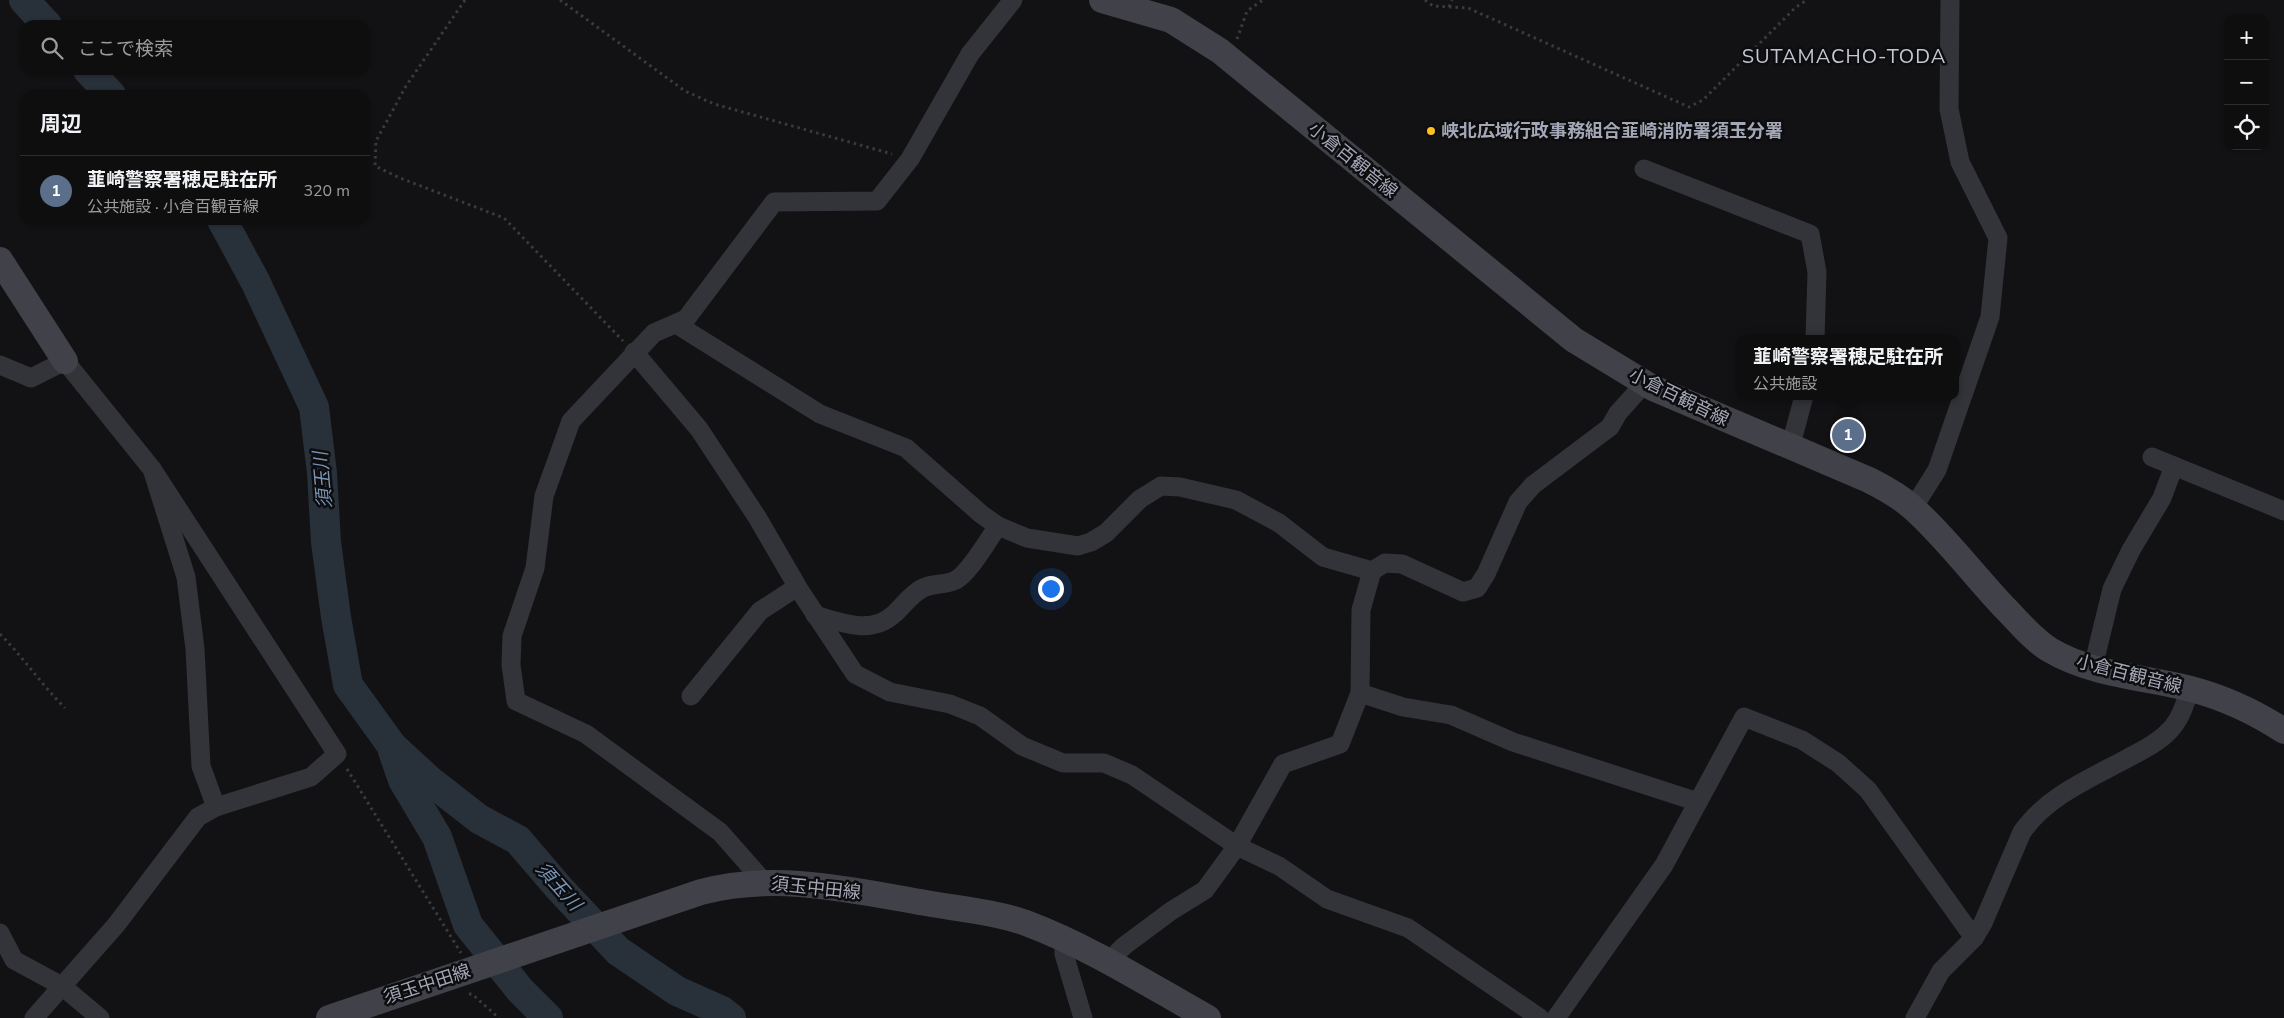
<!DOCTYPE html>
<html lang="ja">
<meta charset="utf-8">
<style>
:root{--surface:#0e0e0f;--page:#171718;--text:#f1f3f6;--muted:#9b9c9e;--line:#2e2e2f;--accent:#fec020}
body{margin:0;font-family:"Nunito Sans","Noto Sans JP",sans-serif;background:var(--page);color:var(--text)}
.controls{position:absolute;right:15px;top:15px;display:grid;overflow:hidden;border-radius:10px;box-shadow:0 1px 4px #0004}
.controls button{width:45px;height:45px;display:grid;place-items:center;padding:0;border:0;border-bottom:1px solid var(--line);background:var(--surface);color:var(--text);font:25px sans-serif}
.you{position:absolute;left:1050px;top:588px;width:18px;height:18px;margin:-12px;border:4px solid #fff;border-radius:50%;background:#1a73e8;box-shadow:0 0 0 8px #1a73e833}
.badge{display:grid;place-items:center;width:32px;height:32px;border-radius:50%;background:var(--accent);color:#fff;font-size:16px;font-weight:700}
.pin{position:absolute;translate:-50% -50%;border:2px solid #fff;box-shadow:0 1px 5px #0006}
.popup{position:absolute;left:1737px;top:335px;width:222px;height:65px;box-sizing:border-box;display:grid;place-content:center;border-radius:10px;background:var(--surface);filter:drop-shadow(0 1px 4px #0005);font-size:16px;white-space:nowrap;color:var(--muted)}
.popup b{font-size:19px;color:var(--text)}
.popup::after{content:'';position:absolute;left:50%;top:100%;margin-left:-10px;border:10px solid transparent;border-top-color:var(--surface)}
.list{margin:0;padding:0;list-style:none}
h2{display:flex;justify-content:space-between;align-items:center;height:65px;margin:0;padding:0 20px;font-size:21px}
h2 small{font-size:16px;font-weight:400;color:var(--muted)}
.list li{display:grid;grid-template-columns:32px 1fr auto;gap:15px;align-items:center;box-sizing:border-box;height:70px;padding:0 20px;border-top:1px solid var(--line)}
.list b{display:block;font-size:19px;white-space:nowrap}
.list p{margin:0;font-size:16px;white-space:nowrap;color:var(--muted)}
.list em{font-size:16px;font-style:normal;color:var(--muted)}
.icon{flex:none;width:28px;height:28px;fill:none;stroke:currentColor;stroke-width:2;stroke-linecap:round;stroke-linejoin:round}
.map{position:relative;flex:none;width:2284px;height:1018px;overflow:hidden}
.search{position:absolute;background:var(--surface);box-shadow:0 1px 4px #0004;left:20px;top:20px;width:350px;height:55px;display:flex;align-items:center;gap:12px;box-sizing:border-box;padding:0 18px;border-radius:15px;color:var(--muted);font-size:19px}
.panel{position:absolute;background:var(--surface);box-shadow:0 1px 4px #0004;left:20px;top:90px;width:350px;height:135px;border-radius:15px}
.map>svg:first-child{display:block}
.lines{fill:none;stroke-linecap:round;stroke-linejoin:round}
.river{stroke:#283039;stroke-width:30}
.path{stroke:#393b40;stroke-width:3;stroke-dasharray:2.5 4;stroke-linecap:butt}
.street{stroke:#333439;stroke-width:19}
.secondary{stroke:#414249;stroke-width:26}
.poi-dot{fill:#fec020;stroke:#0d0d0f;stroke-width:2}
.labels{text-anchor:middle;stroke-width:5;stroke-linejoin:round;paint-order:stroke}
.poi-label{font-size:18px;font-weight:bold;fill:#a3a7b6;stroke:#0d0d0f;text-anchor:start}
.street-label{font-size:18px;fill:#a3a7b6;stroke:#0d0d0f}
.water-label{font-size:19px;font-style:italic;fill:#7794b4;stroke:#0d0d0f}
.quarter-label{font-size:20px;letter-spacing:1px;fill:#c4c7d1;stroke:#0d0d0f}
</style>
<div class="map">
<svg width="2284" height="1018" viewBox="0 0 2284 1018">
<rect width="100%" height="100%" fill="#121214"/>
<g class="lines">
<g class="river">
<polyline points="24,0 47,25"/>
<polyline points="88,70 111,95"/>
<polyline points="222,220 255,281 314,407 322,473 326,542 336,617 348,685 392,746 429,780 479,819 518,840 559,888 618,951 677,991 722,1011 731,1018"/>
<polyline points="393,751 403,780 437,837 468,925 520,990 548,1018"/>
</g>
<g class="path">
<polyline points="465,0 406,86 376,141 375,166 400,178 504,218 623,341"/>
<polyline points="560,0 685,91 714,104 892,154"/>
<polyline points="1425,0 1433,6 1468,8 1689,107 1703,100 1796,7 1807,0"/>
<polyline points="1449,7 1452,0"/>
<polyline points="1237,39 1247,11 1263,0"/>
<path d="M0,634C23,657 41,684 65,708"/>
<polyline points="347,769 461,953"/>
<polyline points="469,994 472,994 499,1018"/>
</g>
<g class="street">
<polyline points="1644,169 1810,234 1817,272 1815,339"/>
<polyline points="676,324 820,414 906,448 981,514 998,526 1027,538 1078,546 1091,542 1106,533 1140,499 1161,486 1180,487 1236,500 1279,523 1323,557 1372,571 1385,563 1402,564 1463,592 1477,588 1486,574 1518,502 1533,485 1610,427 1618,413 1645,383"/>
<polyline points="634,352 699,429 757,517 800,591 855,674 890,692 950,704 980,716 1022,746 1063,763 1104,763 1132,775 1237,846 1279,866 1327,899 1408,928 1540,1018"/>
<polyline points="0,365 31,378 65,361 152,469 186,577 195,649 201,766 216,807"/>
<polyline points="1790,448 1804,396"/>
<polyline points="2152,457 2284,511"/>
<polyline points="1913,508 1937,470 1990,317 1998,238 1960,162 1949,109 1950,0"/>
<path d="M815,615C842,623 872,635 894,614C903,606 912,593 923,588C933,583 947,585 956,580C971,571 987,541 998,526"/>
<polyline points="2093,667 2112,589 2131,550 2162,498 2174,466"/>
<polyline points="1360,693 1403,707 1451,715 1513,742 1698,802"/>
<polyline points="691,696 760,611 797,587"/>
<polyline points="764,882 720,832 586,734 516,701 511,665 512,636 535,568 544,496 571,421 654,333 686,319 774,202 877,201 910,159 970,54 1013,0"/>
<polyline points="0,933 14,960 62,986 100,1018"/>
<polyline points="1064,939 1064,954 1083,1018"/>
<polyline points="1107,963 1124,946 1171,911 1205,890 1237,846 1283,764 1340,744 1360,693 1361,610 1372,571"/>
<polyline points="34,1018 116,925 198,817 216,807 311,777 337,754 152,469"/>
<polyline points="1556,1018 1664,865 1744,717 1802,740 1838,763 1868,790 1974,938"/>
<path d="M1915,1018L1941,971L1974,938L1983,923L2022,832C2047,796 2091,778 2128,758C2143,750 2159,742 2170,730C2181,719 2185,703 2190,689"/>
</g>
<g class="secondary">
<path d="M1102,0L1171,20L1220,51L1574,340L1653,388L1869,480C1885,488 1901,497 1914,509C1946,538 1973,574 2003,606C2018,621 2032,639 2050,650C2092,675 2145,677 2191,689C2225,698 2255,712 2284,731"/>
<polyline points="0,260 65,361"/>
<path d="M329,1018L701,892C777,872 850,890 926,903C959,909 995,912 1026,923C1090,947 1149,985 1208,1018"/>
</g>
</g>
<circle class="poi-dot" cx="1431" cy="131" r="5"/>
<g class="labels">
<g class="poi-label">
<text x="1441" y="137">峡北広域行政事務組合韮崎消防署須玉分署</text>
</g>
<g class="street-label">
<text transform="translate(1353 160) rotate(39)" y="6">小倉百観音線</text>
<text transform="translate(1679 397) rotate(26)" y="6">小倉百観音線</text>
<text transform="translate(2129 674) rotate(14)" y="6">小倉百観音線</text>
<text transform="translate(816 888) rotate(6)" y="6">須玉中田線</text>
<text transform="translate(427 984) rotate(-18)" y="6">須玉中田線</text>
</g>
<g class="water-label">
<text transform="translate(322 480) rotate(-95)" y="7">須玉川</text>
<text transform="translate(559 886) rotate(48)" y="7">須玉川</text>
</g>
<g class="quarter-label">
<text x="1844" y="63">SUTAMACHO-TODA</text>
</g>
</g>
</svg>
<div class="controls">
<button>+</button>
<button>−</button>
<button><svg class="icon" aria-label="locate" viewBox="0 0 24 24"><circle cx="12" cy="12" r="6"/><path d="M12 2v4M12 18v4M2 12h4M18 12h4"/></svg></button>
</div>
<div class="you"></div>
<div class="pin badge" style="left:1848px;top:435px;background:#5c6f8a">1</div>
<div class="popup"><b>韮崎警察署穂足駐在所</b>公共施設</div>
<div class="search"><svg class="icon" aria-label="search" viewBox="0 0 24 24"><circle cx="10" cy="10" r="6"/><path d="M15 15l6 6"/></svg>ここで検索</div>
<section class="panel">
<h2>周辺<small></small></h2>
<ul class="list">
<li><span class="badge" style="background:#5c6f8a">1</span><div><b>韮崎警察署穂足駐在所</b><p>公共施設 · 小倉百観音線</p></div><em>320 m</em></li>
</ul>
</section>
</div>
